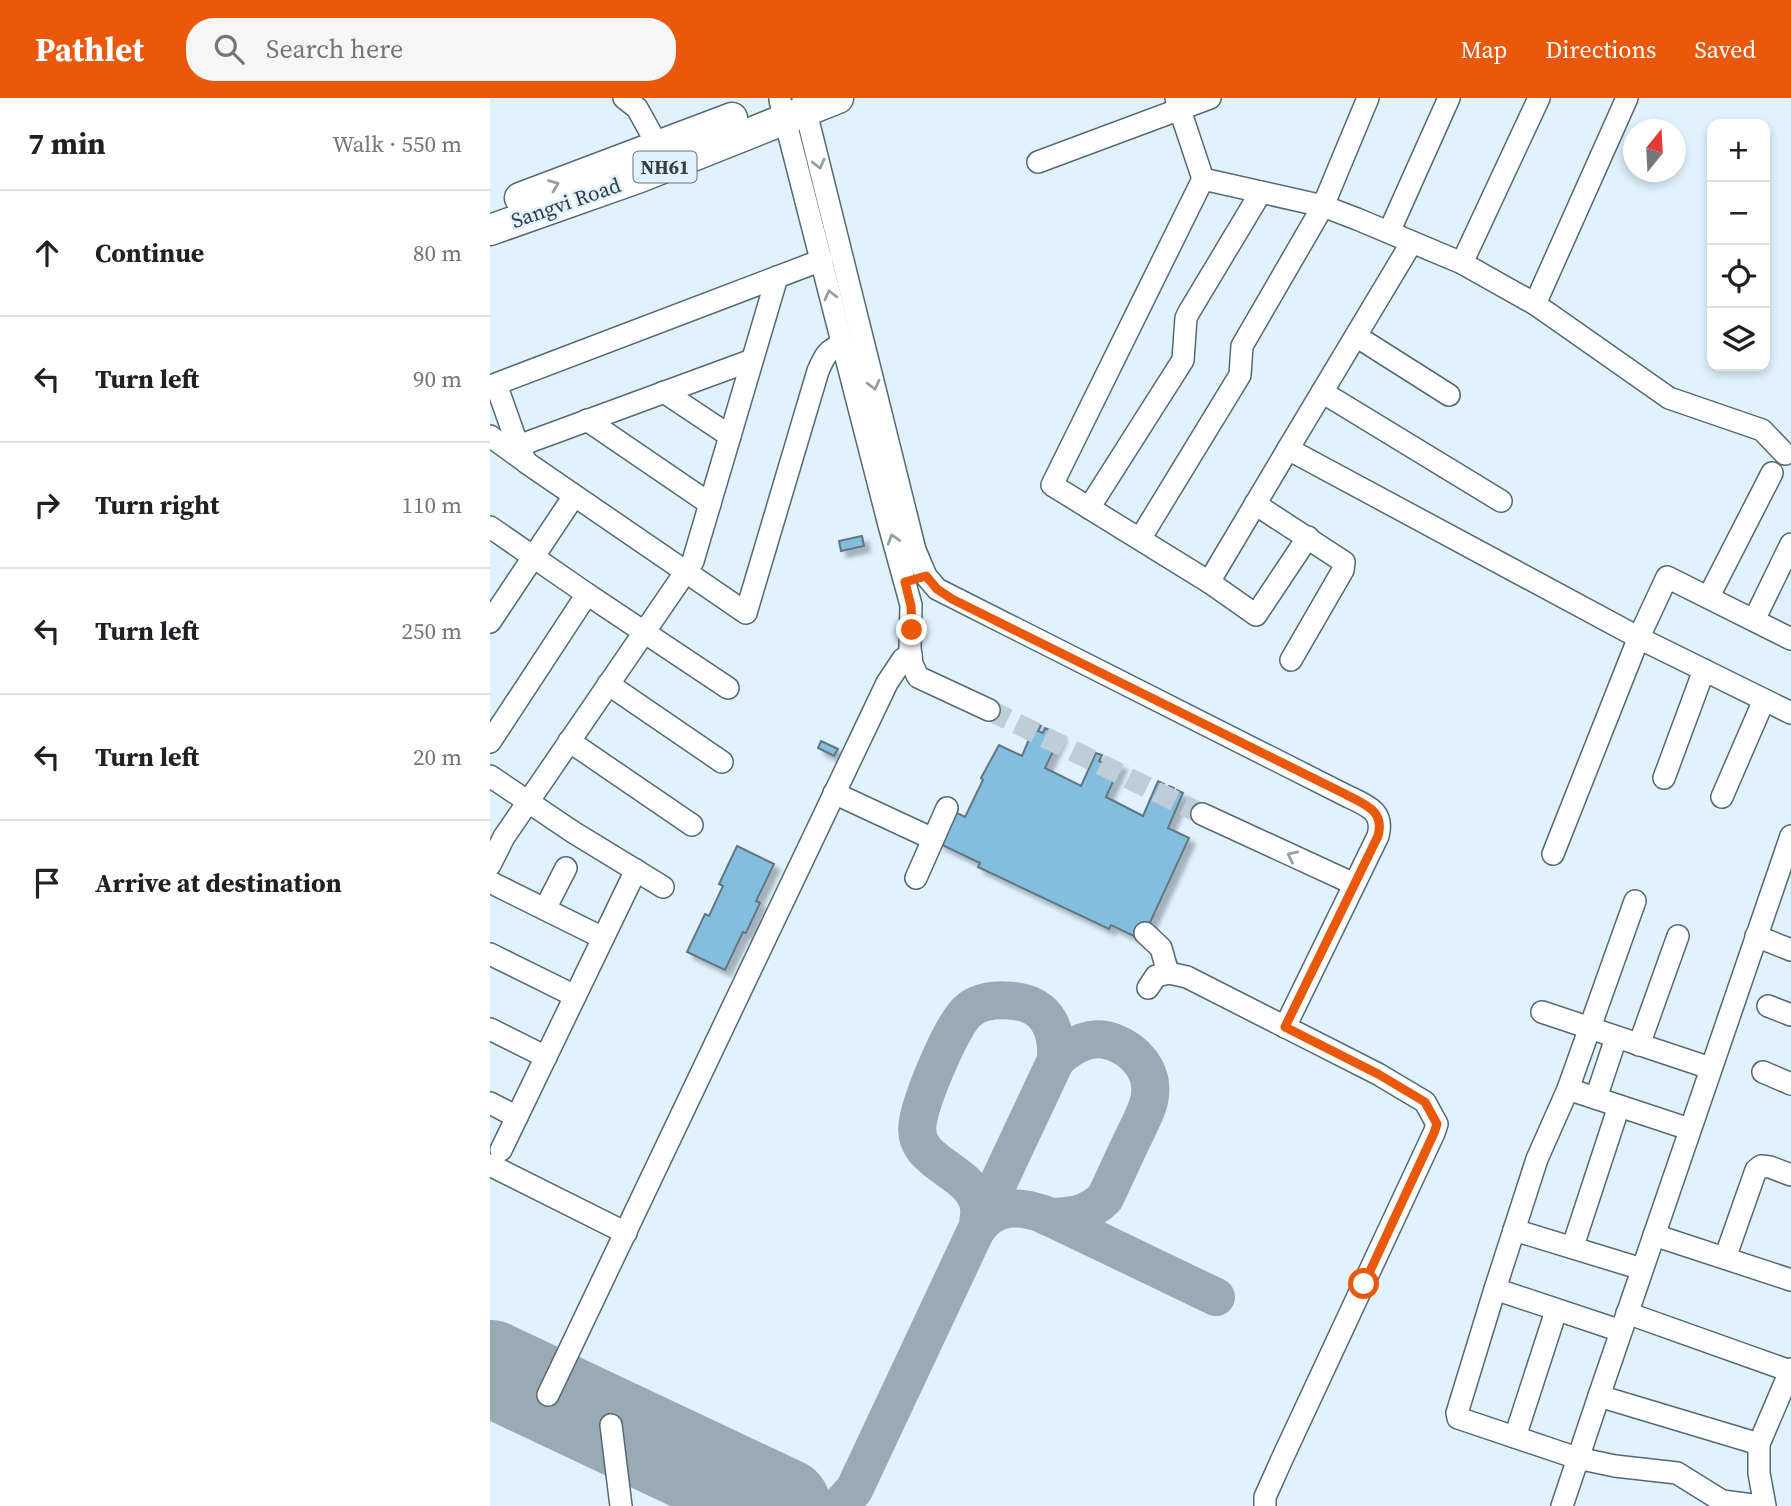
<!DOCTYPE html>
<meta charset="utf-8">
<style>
:root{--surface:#fff;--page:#f6f6f6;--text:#202124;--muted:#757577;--line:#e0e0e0;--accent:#ea580c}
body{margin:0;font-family:"Source Serif 4",serif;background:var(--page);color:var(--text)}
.controls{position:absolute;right:21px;top:21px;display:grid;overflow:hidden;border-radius:14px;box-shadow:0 4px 10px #0003}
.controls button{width:63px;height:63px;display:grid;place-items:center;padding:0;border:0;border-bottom:2px solid var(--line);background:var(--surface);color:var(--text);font:35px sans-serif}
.compass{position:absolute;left:1133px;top:21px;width:63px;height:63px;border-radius:50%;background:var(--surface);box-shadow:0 4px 10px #0003;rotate:18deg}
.stop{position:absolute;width:21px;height:21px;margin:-16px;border:5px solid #ea580c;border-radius:50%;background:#fff}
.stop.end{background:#ea580c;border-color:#fff;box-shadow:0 2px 7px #0008}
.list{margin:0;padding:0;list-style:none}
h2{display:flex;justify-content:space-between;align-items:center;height:91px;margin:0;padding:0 28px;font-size:30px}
h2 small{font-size:23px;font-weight:400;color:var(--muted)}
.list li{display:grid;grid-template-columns:46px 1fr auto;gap:21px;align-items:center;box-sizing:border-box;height:126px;padding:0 28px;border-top:2px solid var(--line)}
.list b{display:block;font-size:26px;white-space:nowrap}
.list em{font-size:23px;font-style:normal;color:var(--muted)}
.icon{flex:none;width:38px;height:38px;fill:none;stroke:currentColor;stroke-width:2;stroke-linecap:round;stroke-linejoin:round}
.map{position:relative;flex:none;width:1301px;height:1408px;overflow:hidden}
header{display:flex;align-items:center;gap:42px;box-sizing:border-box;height:98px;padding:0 35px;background:var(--accent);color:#fff}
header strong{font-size:33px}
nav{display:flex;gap:38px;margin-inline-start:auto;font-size:24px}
.search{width:490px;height:63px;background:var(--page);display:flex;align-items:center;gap:18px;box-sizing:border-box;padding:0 24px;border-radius:28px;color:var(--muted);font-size:26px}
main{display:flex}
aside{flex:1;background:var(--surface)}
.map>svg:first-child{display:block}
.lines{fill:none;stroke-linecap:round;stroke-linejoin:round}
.taxiway{stroke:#9aaab3;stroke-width:38}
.runway{stroke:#9aaab3;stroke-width:96}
.building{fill:#83bede;stroke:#617682;stroke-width:2;filter:url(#shadow)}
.minor-tunnel{stroke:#bdced8;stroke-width:21;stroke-dasharray:21 10;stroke-linecap:butt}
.minor-casing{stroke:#546975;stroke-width:24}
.highway-casing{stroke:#546975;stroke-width:33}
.minor{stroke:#fff;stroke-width:21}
.highway{stroke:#fff;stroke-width:30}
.oneway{stroke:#999ea0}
.route{stroke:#ea580c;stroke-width:9}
.labels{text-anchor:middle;stroke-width:5;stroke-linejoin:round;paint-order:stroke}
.shield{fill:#dff2fd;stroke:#67737a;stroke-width:2}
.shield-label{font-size:19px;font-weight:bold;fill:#333d42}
.street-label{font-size:21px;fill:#333d42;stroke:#dff2fd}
</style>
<header>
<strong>Pathlet</strong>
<div class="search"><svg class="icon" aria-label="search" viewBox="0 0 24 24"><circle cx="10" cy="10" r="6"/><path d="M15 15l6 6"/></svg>Search here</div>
<nav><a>Map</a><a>Directions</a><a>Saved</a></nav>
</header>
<main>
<aside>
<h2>7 min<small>Walk · 550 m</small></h2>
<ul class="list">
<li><svg class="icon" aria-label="ahead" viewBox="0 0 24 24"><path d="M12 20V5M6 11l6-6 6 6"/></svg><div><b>Continue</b></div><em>80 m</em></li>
<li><svg class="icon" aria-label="left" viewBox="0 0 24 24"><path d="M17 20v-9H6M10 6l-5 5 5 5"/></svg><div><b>Turn left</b></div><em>90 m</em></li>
<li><svg class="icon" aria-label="right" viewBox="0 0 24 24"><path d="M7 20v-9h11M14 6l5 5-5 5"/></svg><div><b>Turn right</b></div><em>110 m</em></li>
<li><svg class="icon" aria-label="left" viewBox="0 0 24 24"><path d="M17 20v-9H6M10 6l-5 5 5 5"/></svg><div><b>Turn left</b></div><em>250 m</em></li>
<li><svg class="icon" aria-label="left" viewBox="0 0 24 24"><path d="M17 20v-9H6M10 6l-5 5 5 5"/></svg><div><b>Turn left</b></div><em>20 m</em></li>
<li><svg class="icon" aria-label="arrive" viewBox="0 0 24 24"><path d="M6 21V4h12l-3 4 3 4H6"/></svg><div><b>Arrive at destination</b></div></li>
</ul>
</aside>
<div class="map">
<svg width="1301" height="1408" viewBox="0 0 1301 1408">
<defs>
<filter id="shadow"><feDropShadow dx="6" dy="6" stdDeviation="2" flood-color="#0004"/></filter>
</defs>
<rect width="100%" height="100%" fill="#dff2fd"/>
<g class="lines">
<g class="taxiway">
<path d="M558,1119C581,1119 598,1117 615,1100C626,1077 636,1054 647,1032C652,1021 659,1009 660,997C663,972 645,952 623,944C602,936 581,947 566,962"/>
<path d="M487,1131C504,1107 528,1107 553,1116L726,1199"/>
<path d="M349,1408L364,1392L566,962C567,945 564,925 550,913C533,899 495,899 479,912C462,925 432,1000 428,1023C419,1067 483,1070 489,1109C490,1116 488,1124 487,1131"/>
</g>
<polyline class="runway" points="0,1270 293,1408"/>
</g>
<g class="building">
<polygon points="372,438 374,448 351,453 349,443"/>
<polygon points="546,625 551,628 548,633 553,635 555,630 560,632 558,637 562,639 564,634 571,637 555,670 591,688 606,655 612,657 609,663 613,665 616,659 622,662 619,668 623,670 626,664 631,666 616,699 653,718 668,683 674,686 672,691 676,693 679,688 684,690 681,696 685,698 687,692 693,695 678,730 699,740 652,842 621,827 619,831 488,769 490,765 448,745 463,713 475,719 493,682 491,680 509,647 532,658"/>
<polygon points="331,643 348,651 344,658 328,650"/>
<polygon points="247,748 284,766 266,803 270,805 256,835 253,834 235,872 197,854 215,816 219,818 233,788 229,786"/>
</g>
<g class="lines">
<polyline class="minor-tunnel" points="499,612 712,716"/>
<defs>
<g id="minor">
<polyline points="134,0 147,10 168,48"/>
<polyline points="686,0 713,81 833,108 867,121 972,165 1045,206 1137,0"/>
<polyline points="290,2 399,427 421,507 420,550 422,566 428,579 499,612"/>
<path d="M313,2L425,452L436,478L447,491L855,697C875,707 895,712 888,738L795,929"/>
<polyline points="548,64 720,0"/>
<polyline points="713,81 562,387 719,484 798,351"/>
<polyline points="899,134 959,0"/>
<polyline points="922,144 798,351 1155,543 1301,615"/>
<path d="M332,162L6,286L29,351L37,365L256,515L328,273C334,259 338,250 353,247"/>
<polyline points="972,165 1049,0"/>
<polyline points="1045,206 1179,300 1272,332 1295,356"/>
<polyline points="866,238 959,297"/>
<polyline points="174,294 240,338"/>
<polyline points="832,294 1011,403"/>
<polyline points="97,322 220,406"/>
<polyline points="0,338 36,364"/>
<polyline points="28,348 262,262"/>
<polyline points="765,406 854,464 853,472 801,562"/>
<polyline points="599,410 693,262 696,220 699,214 771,94"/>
<polyline points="0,429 97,496"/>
<polyline points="650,441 750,277 752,248 833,108 878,0"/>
<polyline points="719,484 766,517 818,439"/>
<polyline points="1219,498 1282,375"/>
<polyline points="1264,522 1301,446"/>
<polyline points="0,524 84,398"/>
<polyline points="118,586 232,664"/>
<polyline points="79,643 202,727"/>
<polyline points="0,644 97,496 238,590"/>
<polyline points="0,678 83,734 173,789"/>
<polyline points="1174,680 1214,572"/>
<polyline points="344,695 443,741"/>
<polyline points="1232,699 1274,602"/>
<polyline points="712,716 864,786"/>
<polyline points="1301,738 1109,1298 1269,1346 1301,1271"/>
<polyline points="1063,756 1149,539 1177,479 1301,541"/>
<polyline points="0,767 14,739 203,463 287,179"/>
<polyline points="426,780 457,710"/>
<polyline points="0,784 113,840"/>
<polyline points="55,811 76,770"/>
<polyline points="655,835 671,850 678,875"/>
<polyline points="1266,838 1301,852"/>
<polyline points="0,856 85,898"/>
<polyline points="658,890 666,878 679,875 697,879 888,976 935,1004 947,1026 944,1035 792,1361 775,1399 775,1408"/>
<polyline points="1278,908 1301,917"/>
<polyline points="1052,914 1220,970"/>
<polyline points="0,931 56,959"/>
<polyline points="1149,947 1188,838"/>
<polyline points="1273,974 1301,986"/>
<polyline points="1078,991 1199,1031"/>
<polyline points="1106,1000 1126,940"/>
<polyline points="0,1005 27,1019"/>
<polyline points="11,1052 146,772"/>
<polyline points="0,1067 136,1135"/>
<polyline points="1024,1132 1152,1171"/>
<polyline points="1164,1137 1301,1182"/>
<polyline points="1083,1148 1129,1008"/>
<polyline points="1235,1160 1266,1072 1271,1068 1280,1069 1301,1077"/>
<polyline points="1005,1191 967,1315 968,1320 1087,1360 1125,1368 1187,1375 1232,1403 1270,1408"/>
<polyline points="1137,1215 1300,1273"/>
<polyline points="1131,1233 1005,1191 1047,1061 1078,991 1145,803"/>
<polyline points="58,1297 397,585 413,561 421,557"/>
<polyline points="121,1327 131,1408"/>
<polyline points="1025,1339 1066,1213"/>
<polyline points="1269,1346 1269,1375 1275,1408"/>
<polyline points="1072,1408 1109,1298"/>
</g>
<g id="highway">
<polyline points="30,100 242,20"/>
<polyline points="0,132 150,79 348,0"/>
</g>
</defs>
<use href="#minor" class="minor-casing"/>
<use href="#highway" class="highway-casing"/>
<use href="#minor" class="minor"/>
<use href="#highway" class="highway"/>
</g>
<defs><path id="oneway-chevron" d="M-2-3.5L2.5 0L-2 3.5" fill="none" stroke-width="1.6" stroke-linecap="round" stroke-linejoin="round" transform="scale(1.75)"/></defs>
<g class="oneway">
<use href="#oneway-chevron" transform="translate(329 66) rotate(76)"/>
<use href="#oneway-chevron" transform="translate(64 87) rotate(-21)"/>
<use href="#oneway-chevron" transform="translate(340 197) rotate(-104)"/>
<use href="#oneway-chevron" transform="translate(384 287) rotate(76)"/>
<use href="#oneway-chevron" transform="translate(403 441) rotate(-107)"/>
<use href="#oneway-chevron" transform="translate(802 758) rotate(-155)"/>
</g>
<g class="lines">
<path class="route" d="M422,532L421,508L415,484L436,478L447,491L462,501L855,696C875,707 895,712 888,738L795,929L888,976L935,1004L947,1026L944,1035L874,1186"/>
</g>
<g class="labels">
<rect class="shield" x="143.5" y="53.5" width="63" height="31" rx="5"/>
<g class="shield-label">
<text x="175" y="76">NH61</text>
</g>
<g class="street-label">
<text transform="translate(76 105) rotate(-19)" y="7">Sangvi Road</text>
</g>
</g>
</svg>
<div class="controls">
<button>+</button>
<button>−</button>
<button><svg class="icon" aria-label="locate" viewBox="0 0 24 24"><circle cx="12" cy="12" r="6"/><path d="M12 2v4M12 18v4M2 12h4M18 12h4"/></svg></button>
<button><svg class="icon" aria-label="layers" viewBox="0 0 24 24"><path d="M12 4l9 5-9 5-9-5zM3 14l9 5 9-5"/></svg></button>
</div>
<svg class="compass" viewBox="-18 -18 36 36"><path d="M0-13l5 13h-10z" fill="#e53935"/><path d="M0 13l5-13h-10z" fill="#757577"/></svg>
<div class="stop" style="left:874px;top:1186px"></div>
<div class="stop end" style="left:422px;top:532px"></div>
</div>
</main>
